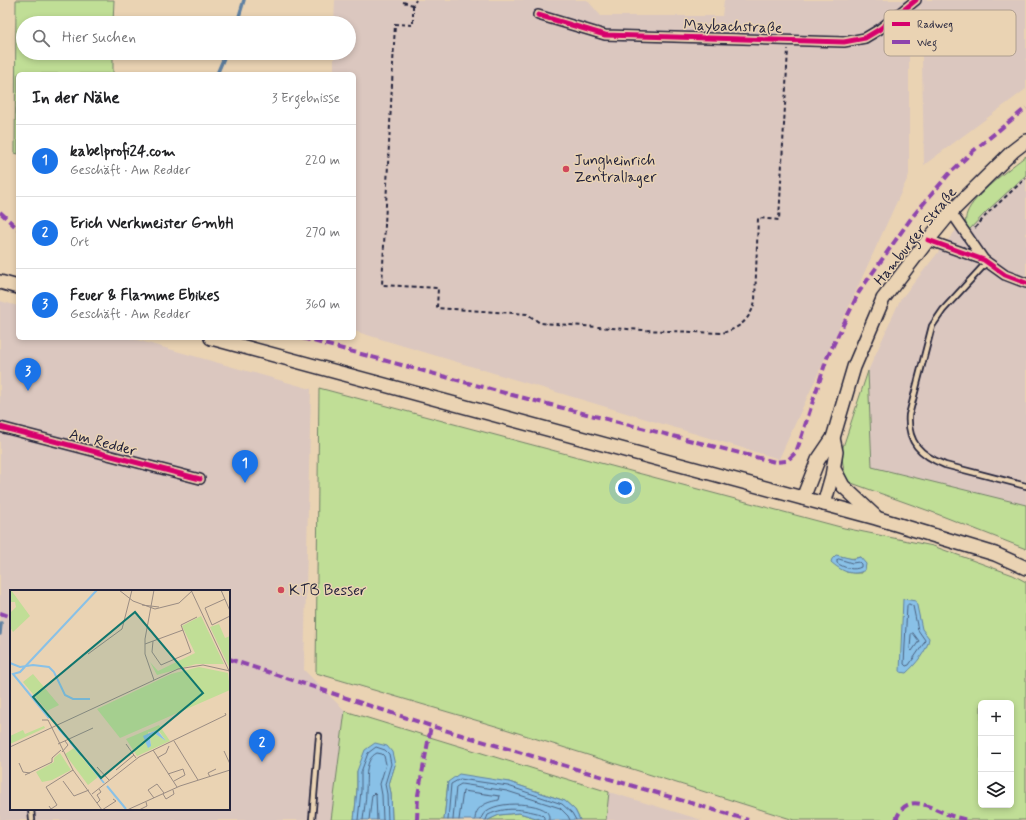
<!DOCTYPE html>
<html lang="de">
<meta charset="utf-8">
<style>
:root{--surface:#fff;--page:#f6f6f6;--text:#202124;--muted:#757577;--line:#e0e0e0;--accent:#1a73e8}
body{margin:0;font-family:Mynerve,sans-serif;background:var(--page);color:var(--text)}
.controls{position:absolute;right:12px;bottom:12px;display:grid;overflow:hidden;border-radius:6px;box-shadow:0 2px 6px #0003}
.controls button{width:36px;height:36px;display:grid;place-items:center;padding:0;border:0;border-bottom:1px solid var(--line);background:var(--surface);color:var(--text);font:20px sans-serif}
.you{position:absolute;left:625px;top:488px;width:14px;height:14px;margin:-10px;border:3px solid #fff;border-radius:50%;background:#1a73e8;box-shadow:0 0 0 6px #1a73e833}
.badge{display:grid;place-items:center;width:26px;height:26px;border-radius:50%;background:var(--accent);color:#fff;font-size:13px;font-weight:700}
.pin{position:absolute;translate:-50% -33px;filter:drop-shadow(0 1px 2px #0008)}
.pin::after{content:'';position:absolute;top:21px;width:14px;height:12px;background:inherit;clip-path:polygon(0 0,100% 0,50% 100%)}
.list{margin:0;padding:0;list-style:none}
h2{display:flex;justify-content:space-between;align-items:center;height:52px;margin:0;padding:0 16px;font-size:17px}
h2 small{font-size:13px;font-weight:400;color:var(--muted)}
.list li{display:grid;grid-template-columns:26px 1fr auto;gap:12px;align-items:center;box-sizing:border-box;height:72px;padding:0 16px;border-top:1px solid var(--line)}
.list b{display:block;font-size:15px;white-space:nowrap}
.list p{margin:0;font-size:13px;white-space:nowrap;color:var(--muted)}
.list em{font-size:13px;font-style:normal;color:var(--muted)}
.icon{flex:none;width:22px;height:22px;fill:none;stroke:currentColor;stroke-width:2;stroke-linecap:round;stroke-linejoin:round}
.map{position:relative;flex:none;width:1026px;height:820px;overflow:hidden}
.search{position:absolute;background:var(--surface);box-shadow:0 2px 6px #0003;left:16px;top:16px;width:340px;height:44px;display:flex;align-items:center;gap:10px;box-sizing:border-box;padding:0 14px;border-radius:22px;color:var(--muted);font-size:15px}
.panel{position:absolute;background:var(--surface);box-shadow:0 2px 6px #0003;left:16px;top:72px;width:340px;height:268px;border-radius:6px}
.map>svg:first-child{display:block}
.built{fill:#dbc7bf;fill-rule:evenodd}
.green{fill:#c0de96;stroke:#718068;fill-rule:evenodd}
.water{fill:#89c1e7;stroke:#6081a2}
.lines{fill:none;stroke-linecap:round;stroke-linejoin:round}
.shore{stroke:#4b6280;stroke-width:1}
.stream{stroke:#6081a2;stroke-width:3.5}
.lane-casing{stroke:#22223b;stroke-width:8}
.street-casing{stroke:#22223b;stroke-width:12}
.secondary-casing{stroke:#22223b;stroke-width:16}
.path{stroke:#22223b;stroke-width:2;stroke-dasharray:4 3;stroke-linecap:butt}
.lane{stroke:#ead3b3;stroke-width:4.5}
.street{stroke:#ead3b3;stroke-width:9}
.secondary{stroke:#ead3b3;stroke-width:13}
.quiet{stroke:#8e44ad;stroke-width:4;stroke-dasharray:8 4;stroke-linecap:butt}
.cycleway-casing{stroke:#ead3b3;stroke-width:8}
.cycleway{stroke:#d6006c;stroke-width:5}
.poi-dot{fill:#d1495b;stroke:#ead3b3;stroke-width:1.5}
.labels{text-anchor:middle;stroke-width:3;stroke-linejoin:round;paint-order:stroke}
.street-label{font-size:15px;fill:#22223b;stroke:#ead3b3}
.poi-label{font-size:15px;fill:#22223b;stroke:#ead3b3;text-anchor:start}
.inset-river{fill:none;stroke:#89c1e7;stroke-width:2}
.inset-road{fill:none;stroke:#9a8c83;stroke-width:1}
.view{fill:#0f766e;fill-opacity:0.15;stroke:#0f766e;stroke-width:2}
.inset-edge{fill:none;stroke:#22223b;stroke-width:2}
.key{fill:#ead3b3;stroke:#ae9e8f;stroke-width:1}
.key-label{font-size:11px;fill:#22223b}
</style>
<div class="map">
<svg width="1026" height="820" viewBox="0 0 1026 820">
<rect width="100%" height="100%" fill="#ead3b3"/>
<filter id="ink" filterUnits="userSpaceOnUse"><feTurbulence type="fractalNoise" baseFrequency=".025" numOctaves="2"/><feDisplacementMap in="SourceGraphic" scale="8" xChannelSelector="R" yChannelSelector="G"/><feConvolveMatrix kernelMatrix="1 2 1 2 8 2 1 2 1" color-interpolation-filters="sRGB"/></filter>
<g filter="url(#ink)">
<g class="built">
<polygon points="335,0 587,0 601,16 722,16 724,0 1026,0 1026,89 924,165 921,8 909,19 909,175 779,459 354,331 354,74 334,74 334,53 349,53 349,23 334,23"/>
<polygon points="1026,175 1026,505 872,467 868,371 900,300 957,229"/>
<path d="M0,301L18,306V338H130L311,389L304,670L345,711L331,820H0ZM11,591H229V809H11Z"/>
<polygon points="609,792 702,820 606,820"/>
</g>
<g class="green">
<polygon points="16,0 114,0 113,23 23,23 23,53 113,53 113,74 18,74 18,154 15,153"/>
<path d="M1026,156V175L987,211L968,231C965,225 965,219 967,213C973,196 1011,167 1026,156Z"/>
<polygon points="868,371 872,467 1026,505 1026,549 932,512 846,481 841,453"/>
<path d="M319,388L844,528L933,546L1013,575L1026,582V820H794L499,727L316,673ZM841,556C848,559 853,559 860,557L861,573H854L846,572ZM981,703H1011V805H981Z"/>
<polygon points="345,711 609,792 606,820 580,820 575,810 565,801 509,782 448,782 444,820 392,820 391,793 389,784 395,765 357,771 357,790 354,820 331,820"/>
<polygon points="519,813 543,820 488,820 499,815"/>
</g>
<g class="water">
<path d="M836,555L853,559L860,557L866,564L865,570C853,577 841,571 831,562L832,559Z"/>
<path d="M903,599L916,601L922,629L929,638C928,650 915,665 906,673L900,672Z"/>
<polygon points="375,743 387,746 392,752 395,765 389,784 391,793 392,820 354,820 357,790 357,771 365,750"/>
<polygon points="459,774 509,782 565,801 575,810 580,820 543,820 519,813 499,815 488,820 444,820 448,782"/>
</g>
<g class="lines">
<g class="shore">
<path d="M839,559L852,563L859,562L861,564V567C854,571 844,568 837,563V560Z"/>
<polygon points="909,604 913,606 918,630 925,640 924,643 909,665 906,666 904,664 907,606"/>
<polygon points="913,633 919,641 912,651 910,649 911,635"/>
<polyline points="358,820 361,791 361,772 368,753 376,747 385,750 389,754 391,764 385,784 387,794 388,820"/>
<path d="M363,820C364,810 366,801 366,791C367,779 364,759 377,753L382,754L384,756L386,764L380,784L382,795L383,820"/>
<polyline points="369,820 372,795 374,793 376,795 377,820"/>
<polyline points="448,820 451,784 460,779 508,786 562,804 572,813 576,820"/>
<polyline points="453,820 456,787 461,784 507,791 560,808 568,816 570,820"/>
<path d="M459,820L463,791L500,796L499,800C487,802 475,806 475,820"/>
<path d="M481,820C482,800 534,801 546,811C549,814 549,817 549,820"/>
<path d="M486,820L488,815C507,806 521,809 541,814L544,817V820"/>
</g>
<g class="stream">
<polyline points="237,23 244,0"/>
<polyline points="217,74 226,53"/>
<polyline points="0,634 1,623"/>
</g>
<defs>
<g id="lane">
<path d="M987,262L943,310L932,326L909,415C907,442 920,455 945,465L1026,486"/>
<polyline points="31,809 32,820"/>
<polyline points="312,820 319,736"/>
</g>
<g id="street">
<polyline points="538,15 605,35 844,42 865,38 880,29 916,0"/>
<polyline points="951,212 984,260"/>
<polyline points="928,240 984,260 1005,275 1026,283"/>
<polyline points="0,427 200,479"/>
</g>
<g id="secondary">
<polyline points="0,282 18,287"/>
<polyline points="211,338 876,518 995,554 1026,568"/>
<polyline points="834,469 843,486 875,516"/>
<polyline points="803,498 818,460 833,438 854,367 883,299 928,240 951,212 1013,151 1026,141"/>
<polyline points="824,504 832,476 836,452 833,438"/>
</g>
</defs>
<use href="#lane" class="lane-casing"/>
<use href="#street" class="street-casing"/>
<use href="#secondary" class="secondary-casing"/>
<g class="path">
<polyline points="403,2 413,5 416,0"/>
<path d="M413,5V25L395,24L382,285L438,288L437,308L527,314L540,323L642,330L722,333C740,328 750,320 755,301L758,218L779,220L788,49"/>
<polyline points="975,228 989,212 1026,178"/>
</g>
<use href="#lane" class="lane"/>
<use href="#street" class="street"/>
<use href="#secondary" class="secondary"/>
<g class="quiet">
<polyline points="0,212 18,229"/>
<polyline points="302,338 516,396 775,462 787,461 796,452 799,444 827,358 859,292 912,217 949,174 972,152 1026,108"/>
<polyline points="0,613 11,617"/>
<polyline points="229,659 431,726 748,820"/>
<polyline points="417,820 418,795 431,726"/>
<path d="M896,820C906,791 929,807 949,815C955,817 962,819 968,820"/>
</g>
<defs>
<g id="cycleway">
<polyline points="538,15 605,35 844,42 865,38 880,29 916,0"/>
<polyline points="928,240 984,260 1005,275 1026,283"/>
<polyline points="0,427 200,479"/>
</g>
</defs>
<use href="#cycleway" class="cycleway-casing"/>
<use href="#cycleway" class="cycleway"/>
</g>
</g>
<g class="poi-dot">
<circle cx="566" cy="169" r="4"/>
<circle cx="281" cy="590" r="4"/>
</g>
<g class="labels">
<g class="street-label">
<text transform="translate(733 26) rotate(2)" y="5">Maybachstraße</text>
<text transform="translate(915 236) rotate(-51)" y="5">Hamburger Straße</text>
<text transform="translate(103 442) rotate(15)" y="5">Am Redder</text>
</g>
<g class="poi-label">
<text x="574" y="165">Jungheinrich<tspan x="574" dy="17">Zentrallager</tspan></text>
<text x="289" y="595">KTB Besser</text>
</g>
</g>
<g transform="translate(10 590)">
<rect width="220" height="220" fill="#ead3b3"/>
<path d="M1,0L20,26L3,42L0,37V23L6,17L5,12H0ZM191,26L214,74H186L147,85L140,72L148,81L185,63L172,36ZM209,34L215,48L220,46V79L200,37ZM189,77L218,83L220,100L110,148L87,119L161,84ZM23,84L49,115L37,121L13,92ZM149,135L160,151L127,166L116,149ZM149,141L156,151L144,143L140,148L141,153L138,157V142ZM34,136L35,138L0,154V146L13,140L15,144ZM64,158L88,187L78,195L55,164ZM50,163L61,180L42,190L32,192L26,182L44,172V168Z" fill="#c0de96" fill-rule="evenodd"/>
<path d="M147,140L156,151L144,143L140,148L141,156L138,158L133,146Z" fill="#89c1e7"/>
<path class="inset-river" d="M0,73L10,77L23,75L39,77L44,82L55,105L63,109H80M39,128L3,84L10,82L87,0M48,138L56,147M60,152L72,166M75,169L94,193M97,196L116,219"/>
<path class="inset-road" d="M109,0L123,11L145,19L169,13L183,0M181,0L220,83M211,0L220,21M215,9L195,18L202,35L220,26M132,15L149,17M143,51L142,62L151,75L181,62L171,35L187,27M135,54L173,40M78,64L112,39L122,0M144,90L135,64V49L144,0M32,130H38L63,180L92,220M164,151L188,190M48,154L83,138M116,154L126,168M0,157L168,79L193,75L220,81M143,160L167,197M214,161L220,174M52,162L58,155L55,151M147,168L156,163L159,156M9,173L13,182L20,183M87,177L99,190M106,180L124,165M158,184L173,179L175,185L164,191M15,185L42,172V168L51,160M200,187L198,183L206,179M53,191L64,206L79,200M82,204L129,167L216,125L215,123M153,204L156,209L164,204L163,200M144,208L138,200L147,194L154,203M87,213L90,210L87,205L91,202L89,199M39,216L41,219L47,215L36,197L63,180M92,220L106,211L103,209M117,220L170,196L220,180M129,220L137,216L136,212"/>
<path class="view" d="M125,22L193,103L91,188L23,107Z"/>
<rect width="220" height="220" class="inset-edge"/>
</g>
<rect x="884" y="10" width="132" height="46" rx="6" class="key"/>
<rect x="892" y="22" width="18" height="4" fill="#d6006c"/>
<rect x="892" y="40" width="18" height="4" fill="#8e44ad"/>
<g class="key-label">
<text x="917" y="28">Radweg</text>
<text x="917" y="46">Weg</text>
</g>
</svg>
<div class="controls">
<button>+</button>
<button>−</button>
<button><svg class="icon" aria-label="layers" viewBox="0 0 24 24"><path d="M12 4l9 5-9 5-9-5zM3 14l9 5 9-5"/></svg></button>
</div>
<div class="you"></div>
<div class="pin badge" style="left:245px;top:483px">1</div>
<div class="pin badge" style="left:262px;top:762px">2</div>
<div class="pin badge" style="left:28px;top:391px">3</div>
<div class="search"><svg class="icon" aria-label="search" viewBox="0 0 24 24"><circle cx="10" cy="10" r="6"/><path d="M15 15l6 6"/></svg>Hier suchen</div>
<section class="panel">
<h2>In der Nähe<small>3 Ergebnisse</small></h2>
<ul class="list">
<li><span class="badge">1</span><div><b>kabelprofi24.com</b><p>Geschäft · Am Redder</p></div><em>220 m</em></li>
<li><span class="badge">2</span><div><b>Erich Werkmeister GmbH</b><p>Ort</p></div><em>270 m</em></li>
<li><span class="badge">3</span><div><b>Feuer &amp; Flamme Ebikes</b><p>Geschäft · Am Redder</p></div><em>360 m</em></li>
</ul>
</section>
</div>
